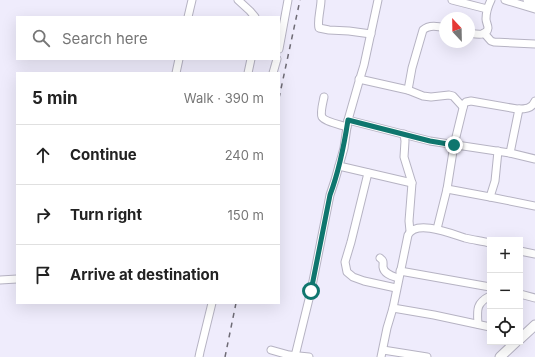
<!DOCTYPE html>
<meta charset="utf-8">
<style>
:root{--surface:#fff;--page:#f2f2f2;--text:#222;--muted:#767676;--line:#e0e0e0}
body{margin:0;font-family:Inter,sans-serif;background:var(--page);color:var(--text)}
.controls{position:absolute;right:12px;bottom:12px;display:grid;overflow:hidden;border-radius:0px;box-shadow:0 4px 16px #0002}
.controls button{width:36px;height:36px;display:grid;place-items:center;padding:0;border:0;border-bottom:1px solid var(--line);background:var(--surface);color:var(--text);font:20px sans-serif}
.compass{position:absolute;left:439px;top:12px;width:36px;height:36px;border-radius:50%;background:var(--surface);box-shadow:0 4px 16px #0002;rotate:338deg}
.stop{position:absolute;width:12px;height:12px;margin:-9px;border:3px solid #0f766e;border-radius:50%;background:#fff}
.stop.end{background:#0f766e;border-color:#fff;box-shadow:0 1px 4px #0008}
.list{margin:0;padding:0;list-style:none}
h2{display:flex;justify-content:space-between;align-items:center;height:52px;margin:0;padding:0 16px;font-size:17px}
h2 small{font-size:13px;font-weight:400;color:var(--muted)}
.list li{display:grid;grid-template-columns:26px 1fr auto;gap:12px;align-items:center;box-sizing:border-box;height:60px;padding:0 16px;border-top:1px solid var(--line)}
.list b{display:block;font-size:15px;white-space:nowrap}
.list em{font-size:13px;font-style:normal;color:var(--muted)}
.icon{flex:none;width:22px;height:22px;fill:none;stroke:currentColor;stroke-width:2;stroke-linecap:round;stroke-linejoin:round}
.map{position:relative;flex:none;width:535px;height:357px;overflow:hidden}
.search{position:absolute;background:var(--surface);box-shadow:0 4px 16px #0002;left:16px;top:16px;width:264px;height:44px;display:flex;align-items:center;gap:10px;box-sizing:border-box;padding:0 14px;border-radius:0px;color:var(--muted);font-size:15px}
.panel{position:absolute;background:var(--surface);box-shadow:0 4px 16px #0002;left:16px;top:72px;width:264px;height:232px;border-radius:0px}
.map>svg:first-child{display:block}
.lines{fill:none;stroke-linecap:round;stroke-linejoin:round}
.minor-casing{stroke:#b6b3c3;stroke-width:9}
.major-casing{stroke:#b6b3c3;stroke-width:11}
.minor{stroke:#fff;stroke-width:7}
.major{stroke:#fff;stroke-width:9}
.rail{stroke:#6e6b75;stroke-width:1.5;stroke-dasharray:5 5;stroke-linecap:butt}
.route{stroke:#0f766e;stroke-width:5}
</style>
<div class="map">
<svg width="535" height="357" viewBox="0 0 535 357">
<rect width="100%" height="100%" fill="#efecfc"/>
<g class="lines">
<defs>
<g id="minor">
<polyline points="238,0 250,11 255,17"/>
<path d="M321,0C321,8 317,21 319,28L329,30L349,31L371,34"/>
<polyline points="452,0 487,9"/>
<polyline points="505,0 535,9"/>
<polyline points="188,17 192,0"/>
<path d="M469,33C475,34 487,37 488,28C488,25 486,22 486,19C486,12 488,6 491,0"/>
<polyline points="484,33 491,41 494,42 535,44"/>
<polyline points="279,49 288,0"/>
<polyline points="176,73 179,59"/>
<polyline points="248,73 251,59"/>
<polyline points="273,73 277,59"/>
<polyline points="359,79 408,90 423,96 431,97 449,95 453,96 463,107"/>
<path d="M408,90L412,68L423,30C429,24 438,26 445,28"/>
<path d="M324,97C323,102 320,113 322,117C325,122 342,125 347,127"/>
<polyline points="348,120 430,141 510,153 535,159"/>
<polyline points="404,134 405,141 404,157 412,183 409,221 410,231"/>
<polyline points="510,153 519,109"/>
<polyline points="339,166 412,183"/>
<polyline points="368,173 351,242 345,262 347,272 353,277 364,281 396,288"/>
<polyline points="447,189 490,197 535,206"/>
<polyline points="490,197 495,181 498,151"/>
<path d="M437,229L447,189L454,145L464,104L466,102L471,101L517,109C525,109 532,109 535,101"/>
<polyline points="520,251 535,254"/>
<path d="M380,258C384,261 383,262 383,267C384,274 392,276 398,278"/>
<polyline points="400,271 490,287"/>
<polyline points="0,280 17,279"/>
<polyline points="520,294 535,298"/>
<polyline points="393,308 434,315 490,327"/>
<path d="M478,324C477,310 476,303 490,296"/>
<polyline points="271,350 289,355 309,357"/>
<polyline points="383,350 427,357"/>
<polyline points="295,356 311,291 330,195 335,180 344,148 348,120 358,85 364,65 378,0"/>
<polyline points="199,357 200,352 212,303"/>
<path d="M381,357L387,328L393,308L408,235C416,219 452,234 465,238C473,240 482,241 490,243"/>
</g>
<g id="major">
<polyline points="528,0 535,2"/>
<polyline points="520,339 535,325"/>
<polyline points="500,357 516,342"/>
</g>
</defs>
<use href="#minor" class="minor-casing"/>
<use href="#major" class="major-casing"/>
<use href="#minor" class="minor"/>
<use href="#major" class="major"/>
<g class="rail">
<polyline points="279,98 300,0"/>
<polyline points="225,357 236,303"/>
</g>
</g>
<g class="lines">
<path class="route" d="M311,291L330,195C339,171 344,146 348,120L430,141L454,145"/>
</g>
</svg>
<div class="controls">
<button>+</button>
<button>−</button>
<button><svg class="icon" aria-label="locate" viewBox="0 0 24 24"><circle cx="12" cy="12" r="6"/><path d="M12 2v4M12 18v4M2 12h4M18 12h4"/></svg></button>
</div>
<svg class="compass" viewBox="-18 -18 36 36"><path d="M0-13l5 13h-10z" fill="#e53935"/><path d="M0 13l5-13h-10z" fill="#767676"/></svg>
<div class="stop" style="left:311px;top:291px"></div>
<div class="stop end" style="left:454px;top:145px"></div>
<div class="search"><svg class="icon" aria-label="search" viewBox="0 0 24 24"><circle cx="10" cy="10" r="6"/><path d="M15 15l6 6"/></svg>Search here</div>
<section class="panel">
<h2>5 min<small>Walk · 390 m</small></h2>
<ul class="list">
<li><svg class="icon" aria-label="ahead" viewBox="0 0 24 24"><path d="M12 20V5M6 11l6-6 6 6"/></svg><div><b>Continue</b></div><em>240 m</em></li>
<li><svg class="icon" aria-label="right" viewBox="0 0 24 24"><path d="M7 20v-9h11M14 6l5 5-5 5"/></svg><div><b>Turn right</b></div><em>150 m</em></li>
<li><svg class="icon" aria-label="arrive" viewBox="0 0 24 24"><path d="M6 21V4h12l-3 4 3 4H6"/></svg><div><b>Arrive at destination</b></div></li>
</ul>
</section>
</div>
